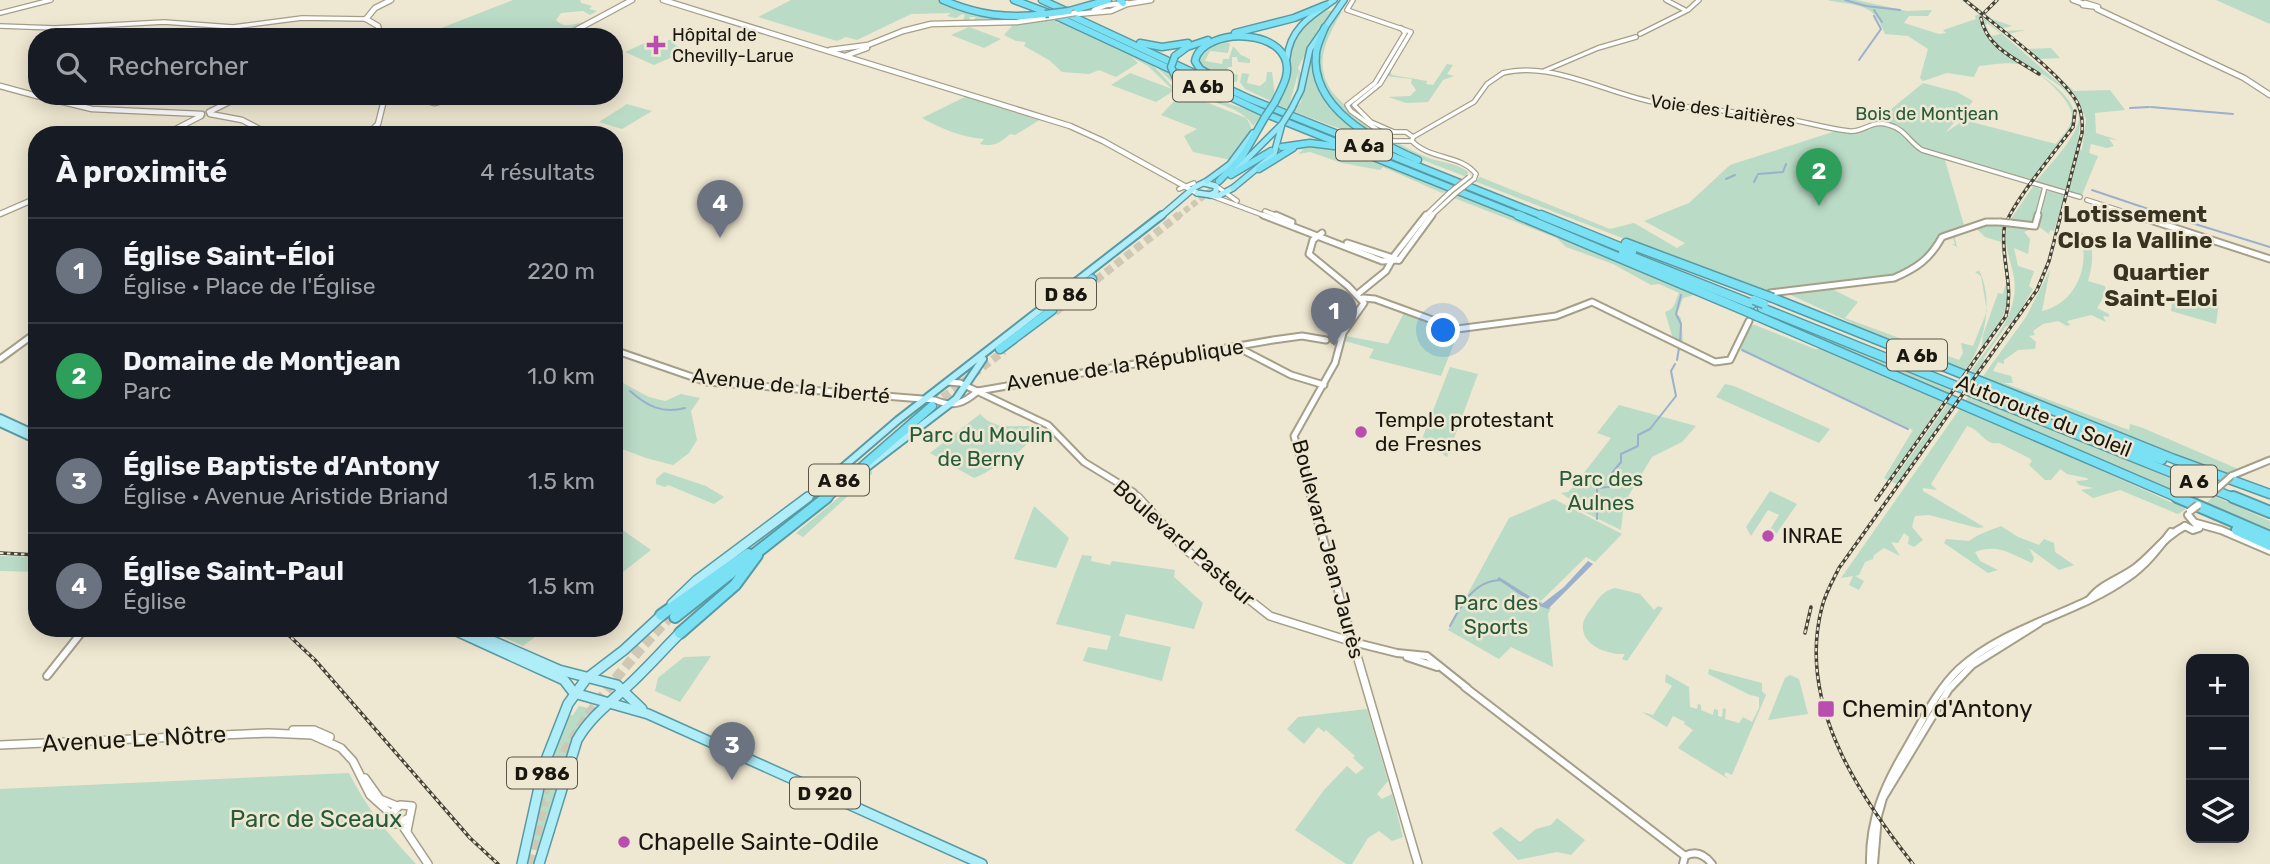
<!DOCTYPE html>
<html lang="fr">
<meta charset="utf-8">
<style>
:root{--surface:#171b24;--page:#242831;--text:#f1f3f6;--muted:#9ea1a6;--line:#363941;--accent:#2563eb}
body{margin:0;font-family:Rubik,sans-serif;background:var(--page);color:var(--text)}
.controls{position:absolute;right:21px;bottom:21px;display:grid;overflow:hidden;border-radius:14px;box-shadow:0 4px 18px #0003}
.controls button{width:63px;height:63px;display:grid;place-items:center;padding:0;border:0;border-bottom:2px solid var(--line);background:var(--surface);color:var(--text);font:35px sans-serif}
.you{position:absolute;left:1444px;top:331px;width:24px;height:24px;margin:-18px;border:5px solid #fff;border-radius:50%;background:#1a73e8;box-shadow:0 0 0 10px #1a73e833}
.badge{display:grid;place-items:center;width:46px;height:46px;border-radius:50%;background:var(--accent);color:#fff;font-size:23px;font-weight:700}
.pin{position:absolute;translate:-50% -58px;filter:drop-shadow(0 2px 4px #0008)}
.pin::after{content:'';position:absolute;top:37px;width:24px;height:21px;background:inherit;clip-path:polygon(0 0,100% 0,50% 100%)}
.list{margin:0;padding:0;list-style:none}
h2{display:flex;justify-content:space-between;align-items:center;height:91px;margin:0;padding:0 28px;font-size:30px}
h2 small{font-size:23px;font-weight:400;color:var(--muted)}
.list li{display:grid;grid-template-columns:46px 1fr auto;gap:21px;align-items:center;box-sizing:border-box;height:105px;padding:0 28px;border-top:2px solid var(--line)}
.list b{display:block;font-size:26px;white-space:nowrap}
.list p{margin:0;font-size:23px;white-space:nowrap;color:var(--muted)}
.list em{font-size:23px;font-style:normal;color:var(--muted)}
.icon{flex:none;width:38px;height:38px;fill:none;stroke:currentColor;stroke-width:2;stroke-linecap:round;stroke-linejoin:round}
.map{position:relative;flex:none;width:2270px;height:864px;overflow:hidden}
.search{position:absolute;background:var(--surface);box-shadow:0 4px 18px #0003;left:28px;top:28px;width:595px;height:77px;display:flex;align-items:center;gap:18px;box-sizing:border-box;padding:0 24px;border-radius:28px;color:var(--muted);font-size:26px}
.panel{position:absolute;background:var(--surface);box-shadow:0 4px 18px #0003;left:28px;top:126px;width:595px;height:511px;border-radius:28px}
.map>svg:first-child{display:block}
.green{fill:#badbc5}
.water{fill:#9ab0cc}
.lines{fill:none;stroke-linecap:round;stroke-linejoin:round}
.stream{stroke:#9ab0cc;stroke-width:2}
.tertiary-tunnel{stroke:#cec8b4;stroke-width:5;stroke-dasharray:5 2.5;stroke-linecap:butt}
.motorway-tunnel-far2{stroke:#cec8b4;stroke-width:6;stroke-dasharray:6 3.5;stroke-linecap:butt}
.motorway-tunnel-far1{stroke:#cec8b4;stroke-width:8;stroke-dasharray:8 4.5;stroke-linecap:butt}
.motorway-tunnel{stroke:#cec8b4;stroke-width:10;stroke-dasharray:10 5;stroke-linecap:butt}
.tertiary-far2-casing{stroke:#a59f8a;stroke-width:6}
.tertiary-far1-casing{stroke:#a59f8a;stroke-width:9}
.tertiary-casing{stroke:#a59f8a;stroke-width:10}
.secondary-far2-casing{stroke:#a59f8a;stroke-width:7}
.secondary-far1-casing{stroke:#a59f8a;stroke-width:9}
.secondary-casing{stroke:#a59f8a;stroke-width:10}
.primary-far2-casing{stroke:#589aa4;stroke-width:8}
.primary-far1-casing{stroke:#589aa4;stroke-width:10}
.primary-casing{stroke:#589aa4;stroke-width:12}
.trunk-casing{stroke:#589aa4;stroke-width:8}
.motorway-far2-casing{stroke:#589aa4;stroke-width:9}
.motorway-far1-casing{stroke:#589aa4;stroke-width:11}
.motorway-casing{stroke:#589aa4;stroke-width:14}
.tertiary-far2{stroke:#fff;stroke-width:3.5}
.tertiary-far1{stroke:#fff;stroke-width:5}
.tertiary{stroke:#fff;stroke-width:6}
.secondary-far2{stroke:#fff;stroke-width:4.5}
.secondary-far1{stroke:#fff;stroke-width:5}
.secondary{stroke:#fff;stroke-width:7}
.primary-far2{stroke:#afedf9;stroke-width:5}
.primary-far1{stroke:#afedf9;stroke-width:6}
.primary{stroke:#afedf9;stroke-width:9}
.trunk{stroke:#94e7f7;stroke-width:5}
.motorway-far2{stroke:#7ae1f5;stroke-width:6}
.motorway-far1{stroke:#7ae1f5;stroke-width:8}
.motorway{stroke:#7ae1f5;stroke-width:10}
.rail-casing{stroke:#444136;stroke-width:3.5}
.rail{stroke:#eee7d1;stroke-width:2;stroke-dasharray:3.5;stroke-linecap:butt}
.tertiary-bridge-far2-casing{stroke:#a59f8a;stroke-width:6;stroke-linecap:butt}
.tertiary-bridge-far1-casing{stroke:#a59f8a;stroke-width:9;stroke-linecap:butt}
.tertiary-bridge-casing{stroke:#a59f8a;stroke-width:10;stroke-linecap:butt}
.secondary-bridge-casing{stroke:#a59f8a;stroke-width:7;stroke-linecap:butt}
.trunk-bridge-casing{stroke:#589aa4;stroke-width:8;stroke-linecap:butt}
.motorway-bridge-far1-casing{stroke:#589aa4;stroke-width:9;stroke-linecap:butt}
.motorway-bridge-casing{stroke:#589aa4;stroke-width:11;stroke-linecap:butt}
.tertiary-bridge-far2{stroke:#fff;stroke-width:3.5}
.tertiary-bridge-far1{stroke:#fff;stroke-width:5}
.tertiary-bridge{stroke:#fff;stroke-width:6}
.secondary-bridge{stroke:#fff;stroke-width:4.5}
.trunk-bridge{stroke:#94e7f7;stroke-width:5}
.motorway-bridge-far1{stroke:#7ae1f5;stroke-width:6}
.motorway-bridge{stroke:#7ae1f5;stroke-width:8}
.poi-dot{fill:#ba4eae;stroke:#eee7d1;stroke-width:2.5}
.labels{text-anchor:middle;stroke-width:5;stroke-linejoin:round;paint-order:stroke}
.far-poi-label{font-size:18px;fill:#19170f;stroke:#eee7d1;text-anchor:start}
.far-street-label{font-size:18px;fill:#19170f;stroke:#eee7d1}
.far-park-label{font-size:18px;fill:#255a3a;stroke:#eee7d1}
.shield{fill:#eee7d1;stroke:#595549;stroke-width:2}
.shield-label{font-size:19px;font-weight:bold;fill:#19170f}
.street-label{font-size:21px;fill:#19170f;stroke:#eee7d1}
.poi-label{font-size:21px;fill:#19170f;stroke:#eee7d1;text-anchor:start}
.park-label{font-size:21px;fill:#255a3a;stroke:#eee7d1}
.neighbourhood-label{font-size:23px;font-weight:bold;fill:#383220;stroke:#eee7d1}
.near-poi-label{font-size:24px;fill:#19170f;stroke:#eee7d1;text-anchor:start}
.near-street-label{font-size:24px;fill:#19170f;stroke:#eee7d1}
.near-park-label{font-size:24px;fill:#255a3a;stroke:#eee7d1}
</style>
<div class="map">
<svg width="2270" height="864" viewBox="0 0 2270 864">
<rect width="100%" height="100%" fill="#eee7d1"/>
<g class="green">
<path d="M513,0H580L581,3L592,6L589,9L597,11L590,15L583,11L561,13L556,20C564,29 574,24 584,22L559,37H418Z"/>
<polygon points="791,0 939,0 986,17 1019,18 1046,14 1017,21 973,21 976,17 970,17 969,21 963,21 965,15 962,14 956,18 947,16 951,13 911,14 857,40 846,37 837,41 758,17"/>
<path d="M1827,0H1856L1907,11L1932,10L1928,16H1909L1904,23L1939,34L1946,33L1943,30L1976,19L1975,16L1979,14L1963,1L1960,3L1963,0L2068,91L2081,116L2077,149L2082,150L2086,119L2073,92L1968,0L1992,19L2012,26L2003,28L2005,31L2025,30L2008,34L2026,49L2051,48L2060,58L2039,59L2074,91L2110,90L2125,110L2095,113L2096,133L2118,140L2109,139L2114,146L2107,148L2091,144L2089,153L2098,156L2082,195L2035,183C2048,166 2069,146 2077,126C2095,80 1984,61 1983,19L1987,23L1986,26L1991,36L2001,34L1979,16C1981,24 1982,32 1989,39C2008,59 2087,91 2073,125C2065,145 2044,165 2030,182L1918,148L1901,128L1878,120L1923,83L1957,92L1973,101L1945,133L1964,120L2056,144C2062,136 2072,127 2072,116C2072,99 2034,66 2018,64C2006,62 1991,65 1979,66L1974,77L1947,73L1923,81L1920,78L1928,49L1908,36L1885,34C1873,2 1861,7 1827,0Z"/>
<polygon points="2216,0 2270,0 2270,24"/>
<polygon points="1322,10 1333,11 1302,60 1298,68 1302,75 1295,100 1299,70 1288,109 1277,105 1288,82 1289,49 1292,36"/>
<path d="M1339,12L1344,13H1341C1327,39 1313,61 1331,90C1336,98 1345,103 1348,110C1373,129 1398,145 1426,157C1440,163 1456,162 1468,172L1467,177C1417,158 1313,123 1318,55C1319,40 1331,25 1339,12Z"/>
<polygon points="1055,19 1059,21 1056,24 1062,21 1152,64 1172,86 1188,95 1246,118 1250,124 1252,131 1231,160 1193,152 1184,136 1197,129 1161,115 1182,93 1175,90 1156,102 1111,85 1130,73 1172,89 1148,66 1131,57 1138,63 1116,77 1099,70 1089,74 1062,72 1049,60 1024,46 1026,42 1016,41 1004,35 1012,26 1011,24"/>
<polygon points="969,27 1001,39 984,48 951,35"/>
<polygon points="674,39 673,43 679,48 670,55 672,57 654,65 625,52 649,41 652,42 650,44"/>
<polygon points="1225,40 1230,44 1228,53 1210,51 1205,61 1222,64 1223,59 1229,59 1233,46 1241,55 1250,59 1250,63 1238,62 1237,57 1232,57 1232,67 1228,67 1227,72 1238,75 1237,81 1232,83 1234,85 1202,69 1198,61 1203,49"/>
<polygon points="1310,53 1313,53 1328,99 1380,144 1293,111 1301,102"/>
<polygon points="1447,64 1453,65 1447,74 1454,76 1443,80 1428,102 1406,103 1388,97 1410,96 1416,90 1411,83 1412,79 1386,76 1390,71 1392,75 1427,81 1426,84 1433,85"/>
<path d="M1155,66C1171,70 1185,88 1202,95C1222,102 1242,107 1262,115L1253,126C1242,105 1204,102 1185,91C1173,85 1166,75 1155,66Z"/>
<polygon points="1267,72 1272,72 1275,97 1271,101 1245,89 1240,82 1242,73 1249,74 1247,83 1260,86 1266,81"/>
<path d="M967,96L1041,119L1015,135L1010,134C1000,143 994,147 980,144L984,139C962,137 942,129 922,118Z"/>
<polygon points="627,104 652,111 622,129 599,122"/>
<polygon points="1872,124 1891,125 1906,134 1913,146 1944,157 1964,225 1960,229 1939,237 1929,255 1910,270 1889,277 1763,292 1474,181 1480,177 1610,229 1634,223 1677,248 1685,243 1644,221 1689,203 1730,165 1839,130 1854,132"/>
<polygon points="1316,146 1341,150 1449,191 1442,193 1383,167 1380,170 1342,163 1310,152 1298,154 1304,149 1290,151"/>
<polygon points="2034,185 2043,191 2034,224 2009,222"/>
<polygon points="2052,190 2065,194 2054,231 2050,230 2049,234 2038,226 2046,192"/>
<path d="M1457,195L1697,294L1683,298L1677,314L1681,318L1683,342L1673,339L1665,312C1676,309 1675,300 1679,293L1659,284L1651,285L1613,264L1566,247L1557,238L1454,198Z"/>
<path d="M1991,222L2004,223C2001,237 2004,249 2007,262C2015,304 2004,317 1981,350L1983,335L1998,293L2003,294L2005,286H2007L2001,242L1985,237L1976,228L1954,235L1957,247L1952,244H1955L1953,238L1942,239Z"/>
<path d="M2008,224L2032,229L2024,232L2030,239L2028,254L2014,248L2018,266L2034,271L2029,286L2033,289L2011,326H2006L1983,359L1986,360L1975,376L1969,374C1989,345 2020,316 2014,278C2011,260 2002,242 2008,224Z"/>
<path d="M2079,231C2097,241 2093,263 2088,281L2105,286L2106,293L2097,308L2109,314V317L2103,316L2106,322L2091,315L2067,321L2070,325L2067,326L2058,321L2043,324L2033,331L2035,335L2029,336L2036,342L2035,349L2018,350L2004,360V364L1998,362L1993,371L2011,376L2013,383H2004L2129,430L2130,424L2143,428L2238,469L2226,476L1981,379L2026,317L2050,270L2042,311C2077,303 2092,263 2079,231Z"/>
<path d="M1978,268C1995,300 1985,344 1964,372L1852,326V323L1784,292L1826,286L1858,302L1845,318L1959,360L1963,353L1961,343L1973,346L1987,311L1981,276L1975,272L1979,271Z"/>
<polygon points="2190,292 2210,296 2219,303 2216,324 2171,311 2172,303 2178,302 2183,298 2179,294"/>
<polygon points="1405,311 1452,333 1455,341 1441,376 1369,358 1374,349 1344,341 1346,336 1388,344"/>
<polygon points="1759,313 1826,341 1840,342 1953,387 1948,395"/>
<polygon points="1755,325 1815,349 1826,349 1944,400 1888,480 1884,478 1913,430 1739,348 1748,326"/>
<polygon points="1450,367 1478,374 1447,457 1422,439"/>
<polygon points="621,382 649,397 665,401 681,394 700,398 691,411 697,440 689,453 673,465 646,458 614,446 614,387"/>
<polygon points="1725,384 1734,386 1830,429 1819,443 1716,397"/>
<polygon points="1970,394 2205,493 2193,503 1964,403"/>
<polygon points="1949,402 1955,404 1897,484 1892,482"/>
<polygon points="1619,405 1696,426 1682,442 1652,457 1624,503 1621,530 1576,508 1578,505 1561,493 1568,492 1573,487 1611,438 1597,433"/>
<path d="M1961,407L2186,509L2178,514L2120,490L2093,498L2081,490L2094,488L2079,485L2076,481L2088,480L2087,478L2067,474L2060,469L2051,480H2045L2029,465L2032,461L2029,458L1999,443C1985,446 1980,429 1967,426L1931,484L1937,490L1923,488V491L1984,527L1978,528L1929,515L1915,516L1912,527L1923,540L1914,547L1908,544L1909,537L1904,533L1898,543L1891,542L1900,556L1884,548L1874,555L1873,559L1865,562L1859,575L1855,576L1864,581L1859,590L1849,585L1853,576L1841,578Z"/>
<path d="M980,414C996,431 1011,425 1031,426L1040,432L1012,458C1001,461 988,473 974,478L930,453Z"/>
<polygon points="872,470 872,474 803,537 796,533"/>
<polygon points="664,472 706,486 724,497 714,504 668,485 665,487 656,484 656,479"/>
<polygon points="1770,491 1797,504 1772,540 1762,542 1779,515 1768,510 1751,536 1746,527"/>
<polygon points="2214,496 2270,521 2270,535 2202,507"/>
<polygon points="1554,499 1622,534 1595,562 1586,557 1541,601 1524,591 1551,608 1548,614 1553,667 1511,647 1499,659 1448,630 1509,518"/>
<polygon points="1034,506 1069,538 1056,568 1014,559"/>
<polygon points="614,524 651,550 614,579"/>
<path d="M2001,526L2018,537L2039,545L2044,539L2054,543L2055,552L2074,565L2059,570L2029,548L2034,558L2032,563C2011,554 1998,543 1975,552L1980,561L1998,570L1988,573L1944,543L1946,539L1969,541C1980,533 1989,531 2001,526Z"/>
<polygon points="1082,555 1092,556 1091,561 1110,565 1112,561 1175,570 1174,577 1203,603 1194,629 1126,614 1119,636 1171,647 1162,681 1083,661 1088,647 1107,650 1111,636 1056,624"/>
<polygon points="0,556 37,557 37,572 0,571"/>
<path d="M1615,588L1640,594L1654,610L1658,606L1663,608L1627,661L1622,659L1625,654C1609,655 1581,646 1583,625C1583,618 1590,611 1594,605C1600,596 1604,591 1615,588Z"/>
<polygon points="483,628 547,628 523,646"/>
<polygon points="711,656 680,702 655,691 658,678 684,657"/>
<polygon points="1709,669 1762,683 1762,691 1766,695 1732,775 1726,772 1724,775 1730,780 1678,748 1693,730 1684,724 1685,722 1673,716 1667,727 1642,712 1653,715 1672,686 1665,682 1666,674 1689,687 1690,707 1697,709 1698,704 1701,705 1701,710 1713,715 1714,709 1718,710 1718,716 1722,717 1723,708 1726,709 1725,719 1739,723 1743,717 1752,722 1759,708 1759,697 1750,695 1708,674"/>
<polygon points="1790,675 1799,679 1808,714 1768,720 1785,678"/>
<polygon points="579,706 593,709 575,736 540,847 530,849 553,753 568,715 573,715"/>
<polygon points="1367,709 1388,781 1377,794 1382,799 1392,794 1403,837 1392,841 1379,831 1368,838 1352,864 1346,864 1295,830 1324,790 1347,766 1356,774 1364,768 1353,758 1355,756 1326,730 1324,732 1318,727 1304,744 1287,729 1298,717"/>
<path d="M349,773C367,809 389,835 416,864H0V789Z"/>
<polygon points="1557,818 1585,840 1571,855 1557,852 1518,860 1492,833 1501,827 1520,842 1536,829 1551,825"/>
</g>
<polygon class="water" points="1588,561 1593,564 1548,609 1534,604 1497,579 1499,577 1542,604 1564,587"/>
<g class="lines">
<g class="stream">
<polyline points="1845,0 1866,6 1900,10"/>
<polyline points="1874,10 1882,22"/>
<polyline points="1859,60 1881,29 1874,16"/>
<polyline points="2151,107 2233,114"/>
<polyline points="2130,108 2149,107"/>
<polyline points="1758,174 1783,172 1786,164"/>
<polyline points="1726,179 1735,175"/>
<polyline points="1754,182 1757,176"/>
<polyline points="2092,190 2175,218"/>
<polyline points="2182,220 2270,247"/>
<polyline points="1680,343 1681,324 1676,314 1681,295"/>
<polyline points="1742,350 1908,429"/>
<polyline points="1677,360 1679,348"/>
<path d="M630,391C647,406 662,414 685,408"/>
<polyline points="1597,519 1597,488 1609,487 1612,473 1621,462 1621,454 1638,446 1638,435 1650,429 1676,396 1671,371 1675,364"/>
<path d="M1450,626C1461,605 1474,581 1500,580"/>
</g>
<polyline class="tertiary-tunnel" points="1749,321 1763,301"/>
<polyline class="motorway-tunnel-far2" points="1177,217 1222,182"/>
<g class="motorway-tunnel-far1">
<polyline points="1096,280 1179,215"/>
<polyline points="1055,312 1069,301"/>
<polyline points="933,405 1004,351"/>
</g>
<g class="motorway-tunnel">
<path d="M537,806C570,733 616,673 672,615"/>
<polyline points="529,864 544,801"/>
</g>
<defs>
<g id="tertiary-far2">
<polyline points="1353,0 1347,10 1411,32 1380,84 1354,105 1371,122 1394,132"/>
<polyline points="1666,0 1685,10"/>
<polyline points="1688,10 1699,0"/>
<polyline points="0,13 51,0"/>
<polyline points="0,26 55,28 164,22 233,27 302,18 366,19"/>
<polyline points="1401,28 1405,33 1375,83 1347,105 1351,111 1393,141 1412,141 1413,137"/>
<polyline points="1640,34 1686,11"/>
<polyline points="1544,71 1598,48 1636,37"/>
<path d="M1503,73C1551,60 1610,95 1658,103C1695,109 1733,111 1770,116C1797,119 1822,128 1849,131C1864,133 1871,119 1889,125C1905,129 1909,142 1922,150L2080,197"/>
<polyline points="1394,132 1406,132 1413,137"/>
<polyline points="1413,137 1474,102 1487,84 1503,73"/>
<path d="M1412,141C1430,160 1460,154 1476,174L1474,179"/>
<polyline points="1216,186 1237,201"/>
<polyline points="1179,189 1194,183"/>
<polyline points="1212,196 1268,217"/>
<polyline points="2087,200 2140,217"/>
<polyline points="1265,211 1280,217"/>
<polyline points="1424,217 1450,192"/>
<polyline points="1430,217 1455,194"/>
<polyline points="2037,217 2045,187"/>
</g>
<g id="tertiary-far1">
<polyline points="1263,215 1382,261 1399,260"/>
<polyline points="1276,215 1292,222"/>
<polyline points="2135,215 2270,259"/>
<polyline points="2010,223 2035,226 2038,215"/>
<polyline points="1347,243 1399,260"/>
<polyline points="1394,256 1426,215"/>
<polyline points="1399,260 1432,215"/>
<polyline points="1359,293 1386,271 1391,262"/>
<path d="M1770,293L1894,278C1917,268 1930,259 1942,237L1986,222H2000"/>
<polyline points="1363,298 1375,299 1457,329 1556,316 1592,302 1715,362 1730,360 1749,321"/>
<polyline points="1334,340 1343,333"/>
<polyline points="1237,347 1291,375 1324,385"/>
<polyline points="978,391 1273,340 1302,336 1326,340"/>
<polyline points="2231,476 2270,460"/>
<polyline points="1312,499 1294,436 1335,363 1343,333 1364,303 1348,286 1309,254 1313,240 1322,233"/>
</g>
<g id="tertiary">
<polyline points="1311,497 1353,642 1397,653 1427,656 1467,688"/>
<polyline points="2196,523 2221,530 2270,551"/>
<polyline points="2185,526 2193,530 2199,528 2188,515"/>
<path d="M2090,599C2101,584 2120,579 2135,568C2153,554 2165,536 2185,526"/>
<polyline points="1407,657 1437,667"/>
<polyline points="47,676 85,628"/>
<polyline points="1465,687 1685,856"/>
<path d="M1683,864L1685,856C1696,850 1705,855 1712,864"/>
<path d="M1870,864C1869,820 1884,786 1906,749C1922,722 1936,691 1959,669C2007,625 2075,615 2127,578C2145,566 2158,549 2171,532"/>
<polyline points="1874,864 1878,816 1883,798 1949,689 1972,665 2039,623"/>
</g>
<g id="secondary-far2">
<polyline points="663,0 1070,126 1103,141 1197,193"/>
<polyline points="2073,0 2084,4"/>
<polygon points="2085,3 2098,7 2083,5"/>
<polyline points="2097,9 2244,78 2270,95"/>
<polyline points="1094,10 1106,5 1127,3"/>
<polyline points="1076,14 1111,11 1127,4 1151,0"/>
<polyline points="381,37 378,26 366,19 375,8 391,0"/>
<polyline points="563,37 632,0"/>
<polyline points="830,50 868,45 903,31 931,24 1017,22 1051,17"/>
<polyline points="845,56 867,48"/>
<polyline points="0,86 37,96"/>
<polyline points="38,96 92,109 202,114"/>
<polyline points="411,96 434,103 449,99"/>
<polyline points="209,112 241,96"/>
<polyline points="210,114 242,120 271,135"/>
<polyline points="164,135 201,116"/>
<polyline points="367,135 378,124 385,96"/>
<polyline points="0,214 37,198"/>
</g>
<g id="secondary-far1">
<path d="M614,350L707,382L935,400C953,408 964,403 978,391"/>
<polyline points="0,359 37,332"/>
<polyline points="948,382 960,383 1048,425 1084,462 1133,492 1139,499"/>
</g>
<g id="secondary">
<polyline points="1138,497 1185,549 1270,616 1353,642 1418,864"/>
<polyline points="293,730 314,730 330,737"/>
<polyline points="0,745 268,733 312,735 341,748 353,761 370,795 390,813"/>
<polyline points="365,778 380,799 397,806"/>
<polyline points="404,828 428,864"/>
<polyline points="407,831 412,806 400,805 389,816 390,822 396,824 409,818"/>
</g>
<g id="primary-far2">
<polyline points="1204,183 1216,186 1216,192 1210,195"/>
<polyline points="1197,193 1218,196 1233,188"/>
<polyline points="1160,217 1195,187 1207,181"/>
</g>
<g id="primary-far1">
<polyline points="0,418 37,435"/>
<polyline points="0,423 37,440"/>
<polyline points="862,471 956,399 983,359"/>
<polyline points="806,499 898,420 1162,215"/>
</g>
<g id="primary">
<polyline points="672,604 697,580 808,497"/>
<polyline points="450,628 564,680 574,693"/>
<polyline points="463,628 559,670 617,685 642,709"/>
<polyline points="574,693 648,714 982,864"/>
<polyline points="522,864 544,765 568,704 586,679 624,650 664,613"/>
<path d="M539,864L577,740C591,716 610,703 630,684C647,668 663,650 680,633"/>
</g>
<g id="trunk">
<path d="M1287,58C1290,28 1311,16 1334,0"/>
<polyline points="1292,108 1301,90 1310,49 1344,0"/>
<polyline points="1232,174 1280,126"/>
<polyline points="1207,181 1230,164 1253,133"/>
<polyline points="1233,188 1274,154 1282,124"/>
</g>
<g id="motorway-far2">
<path d="M943,0C977,15 1008,19 1045,14"/>
<polyline points="1014,0 1054,15 1271,116 1523,217"/>
<polyline points="1042,0 1066,11"/>
<polyline points="1120,0 1123,3"/>
<polyline points="1061,11 1250,99 1545,217"/>
<polyline points="1069,11 1108,0"/>
<path d="M1325,27C1322,35 1317,44 1316,53C1310,109 1375,141 1418,160"/>
<polyline points="1235,33 1294,18 1326,5"/>
<polyline points="1140,43 1162,47 1188,43"/>
<polyline points="1175,56 1187,47 1208,40"/>
<path d="M1212,76L1200,69L1195,61C1202,25 1298,27 1286,77C1284,85 1279,94 1275,102"/>
<polyline points="1176,78 1191,89 1220,98"/>
<polyline points="1282,147 1310,143 1334,146"/>
<polyline points="1259,169 1293,148"/>
<polyline points="1231,175 1271,151"/>
<polyline points="1219,181 1242,157 1265,117"/>
</g>
<g id="motorway-far1">
<polyline points="1518,215 1748,312"/>
<polyline points="1541,215 1632,252"/>
<polyline points="1626,243 1759,293"/>
<polyline points="1623,253 1752,304"/>
<polyline points="1773,298 2174,459 2270,494"/>
<polyline points="1066,299 1092,279"/>
<polyline points="1762,308 2237,499"/>
<polyline points="1757,316 2181,499"/>
<polyline points="1000,349 1052,310"/>
<polyline points="2073,427 2135,452"/>
<polyline points="2132,450 2162,460"/>
<polyline points="825,499 932,406"/>
</g>
<g id="motorway">
<polyline points="2177,497 2270,537"/>
<polyline points="2233,497 2270,512"/>
<polyline points="2237,530 2270,545"/>
<polyline points="661,615 748,554"/>
<polyline points="675,617 827,497"/>
<polyline points="680,633 735,585 757,555"/>
</g>
</defs>
<use href="#tertiary-far2" class="tertiary-far2-casing"/>
<use href="#tertiary-far1" class="tertiary-far1-casing"/>
<use href="#tertiary" class="tertiary-casing"/>
<use href="#secondary-far2" class="secondary-far2-casing"/>
<use href="#secondary-far1" class="secondary-far1-casing"/>
<use href="#secondary" class="secondary-casing"/>
<use href="#primary-far2" class="primary-far2-casing"/>
<use href="#primary-far1" class="primary-far1-casing"/>
<use href="#primary" class="primary-casing"/>
<use href="#trunk" class="trunk-casing"/>
<use href="#motorway-far2" class="motorway-far2-casing"/>
<use href="#motorway-far1" class="motorway-far1-casing"/>
<use href="#motorway" class="motorway-casing"/>
<use href="#tertiary-far2" class="tertiary-far2"/>
<use href="#tertiary-far1" class="tertiary-far1"/>
<use href="#tertiary" class="tertiary"/>
<use href="#secondary-far2" class="secondary-far2"/>
<use href="#secondary-far1" class="secondary-far1"/>
<use href="#secondary" class="secondary"/>
<use href="#primary-far2" class="primary-far2"/>
<use href="#primary-far1" class="primary-far1"/>
<use href="#primary" class="primary"/>
<use href="#trunk" class="trunk"/>
<use href="#motorway-far2" class="motorway-far2"/>
<use href="#motorway-far1" class="motorway-far1"/>
<use href="#motorway" class="motorway"/>
<defs>
<g id="rail">
<polyline points="1985,12 1997,0"/>
<path d="M1981,18C1986,47 2016,59 2039,74"/>
<path d="M1876,500L2006,316C2014,286 2001,260 2004,230C2007,209 2058,148 2073,127L2075,111"/>
<polyline points="0,553 37,555"/>
<polyline points="281,628 315,660 470,838 498,864"/>
<polyline points="1805,633 1811,607"/>
<path d="M1913,864C1857,793 1797,702 1822,607C1825,594 1833,580 1839,568L2037,290L2049,261L2082,133C2083,122 2082,112 2077,102C2060,72 1993,24 1965,0"/>
</g>
</defs>
<use href="#rail" class="rail-casing"/>
<use href="#rail" class="rail"/>
<defs>
<g id="tertiary-bridge-far2">
<polyline points="1450,192 1469,177"/>
<polyline points="1455,194 1474,179"/>
</g>
<g id="tertiary-bridge-far1">
<polyline points="2000,222 2010,223"/>
<polyline points="2210,495 2231,476"/>
</g>
<polyline id="tertiary-bridge" points="2190,511 2198,505"/>
<polyline id="secondary-bridge" points="1051,17 1075,13"/>
<polyline id="trunk-bridge" points="1282,124 1292,108"/>
<g id="motorway-bridge-far1">
<polyline points="1045,14 1069,11"/>
<polyline points="1175,56 1171,67 1176,78"/>
<polyline points="1265,117 1275,102"/>
</g>
<g id="motorway-bridge">
<polyline points="1759,293 1773,298"/>
<polyline points="1754,300 1764,304"/>
<polyline points="1748,312 1757,316"/>
</g>
</defs>
<use href="#tertiary-bridge-far2" class="tertiary-bridge-far2-casing"/>
<use href="#tertiary-bridge-far1" class="tertiary-bridge-far1-casing"/>
<use href="#tertiary-bridge" class="tertiary-bridge-casing"/>
<use href="#secondary-bridge" class="secondary-bridge-casing"/>
<use href="#trunk-bridge" class="trunk-bridge-casing"/>
<use href="#motorway-bridge-far1" class="motorway-bridge-far1-casing"/>
<use href="#motorway-bridge" class="motorway-bridge-casing"/>
<use href="#tertiary-bridge-far2" class="tertiary-bridge-far2"/>
<use href="#tertiary-bridge-far1" class="tertiary-bridge-far1"/>
<use href="#tertiary-bridge" class="tertiary-bridge"/>
<use href="#secondary-bridge" class="secondary-bridge"/>
<use href="#trunk-bridge" class="trunk-bridge"/>
<use href="#motorway-bridge-far1" class="motorway-bridge-far1"/>
<use href="#motorway-bridge" class="motorway-bridge"/>
</g>
<g class="poi-dot">
<path d="M652.5 34.5h7v7h7v7h-7v7h-7v-7h-7v-7h7z"/>
<circle cx="1361" cy="432" r="7"/>
<circle cx="1768" cy="536" r="7"/>
<rect x="1817" y="700" width="18" height="18" rx="3.5"/>
<circle cx="624" cy="842" r="7"/>
</g>
<g class="labels">
<g class="far-poi-label">
<text x="672" y="41">Hôpital de<tspan x="672" dy="21">Chevilly-Larue</tspan></text>
</g>
<g class="far-street-label">
<text transform="translate(1723 111) rotate(8)" y="6">Voie des Laitières</text>
</g>
<g class="far-park-label">
<text x="1927" y="120">Bois de Montjean</text>
</g>
<g class="shield">
<rect x="1173" y="70.5" width="60" height="31" rx="5"/>
<rect x="1336" y="129.5" width="56" height="31" rx="5"/>
<rect x="1036" y="278.5" width="60" height="31" rx="5"/>
<rect x="1887" y="339.5" width="60" height="31" rx="5"/>
<rect x="809" y="464.5" width="60" height="31" rx="5"/>
<rect x="2171" y="465.5" width="46" height="31" rx="5"/>
<rect x="507" y="757.5" width="70" height="31" rx="5"/>
<rect x="790" y="777.5" width="70" height="31" rx="5"/>
</g>
<g class="shield-label">
<text x="1203" y="93">A 6b</text>
<text x="1364" y="152">A 6a</text>
<text x="1066" y="301">D 86</text>
<text x="1917" y="362">A 6b</text>
<text x="839" y="487">A 86</text>
<text x="2194" y="488">A 6</text>
<text x="542" y="780">D 986</text>
<text x="825" y="800">D 920</text>
</g>
<g class="street-label">
<text transform="translate(1125 365) rotate(-9)" y="7">Avenue de la République</text>
<text transform="translate(791 386) rotate(6)" y="7">Avenue de la Liberté</text>
<text transform="translate(2044 416) rotate(22)" y="7">Autoroute du Soleil</text>
<text transform="translate(1184 543) rotate(41)" y="7">Boulevard Pasteur</text>
<text transform="translate(1328 549) rotate(75)" y="7">Boulevard Jean Jaurès</text>
</g>
<g class="poi-label">
<text x="1375" y="427">Temple protestant<tspan x="1375" dy="24">de Fresnes</tspan></text>
<text x="1782" y="543">INRAE</text>
</g>
<g class="park-label">
<text x="981" y="442">Parc du Moulin<tspan x="981" dy="24">de Berny</tspan></text>
<text x="1601" y="486">Parc des<tspan x="1601" dy="24">Aulnes</tspan></text>
<text x="1496" y="610">Parc des<tspan x="1496" dy="24">Sports</tspan></text>
</g>
<g class="neighbourhood-label">
<text x="2135" y="222">Lotissement<tspan x="2135" dy="26">Clos la Valline</tspan></text>
<text x="2161" y="280">Quartier<tspan x="2161" dy="26">Saint-Eloi</tspan></text>
</g>
<g class="near-poi-label">
<text x="1842" y="717">Chemin d'Antony</text>
<text x="638" y="850">Chapelle Sainte-Odile</text>
</g>
<g class="near-street-label">
<text transform="translate(134 739) rotate(-3)" y="8">Avenue Le Nôtre</text>
</g>
<g class="near-park-label">
<text x="316" y="827">Parc de Sceaux</text>
</g>
</g>
</svg>
<div class="controls">
<button>+</button>
<button>−</button>
<button><svg class="icon" aria-label="layers" viewBox="0 0 24 24"><path d="M12 4l9 5-9 5-9-5zM3 14l9 5 9-5"/></svg></button>
</div>
<div class="you"></div>
<div class="pin badge" style="left:1334px;top:346px;background:#6b7280">1</div>
<div class="pin badge" style="left:1819px;top:206px;background:#2e9e5b">2</div>
<div class="pin badge" style="left:732px;top:780px;background:#6b7280">3</div>
<div class="pin badge" style="left:720px;top:238px;background:#6b7280">4</div>
<div class="search"><svg class="icon" aria-label="search" viewBox="0 0 24 24"><circle cx="10" cy="10" r="6"/><path d="M15 15l6 6"/></svg>Rechercher</div>
<section class="panel">
<h2>À proximité<small>4 résultats</small></h2>
<ul class="list">
<li><span class="badge" style="background:#6b7280">1</span><div><b>Église Saint-Éloi</b><p>Église · Place de l'Église</p></div><em>220 m</em></li>
<li><span class="badge" style="background:#2e9e5b">2</span><div><b>Domaine de Montjean</b><p>Parc</p></div><em>1.0 km</em></li>
<li><span class="badge" style="background:#6b7280">3</span><div><b>Église Baptiste d’Antony</b><p>Église · Avenue Aristide Briand</p></div><em>1.5 km</em></li>
<li><span class="badge" style="background:#6b7280">4</span><div><b>Église Saint-Paul</b><p>Église</p></div><em>1.5 km</em></li>
</ul>
</section>
</div>
